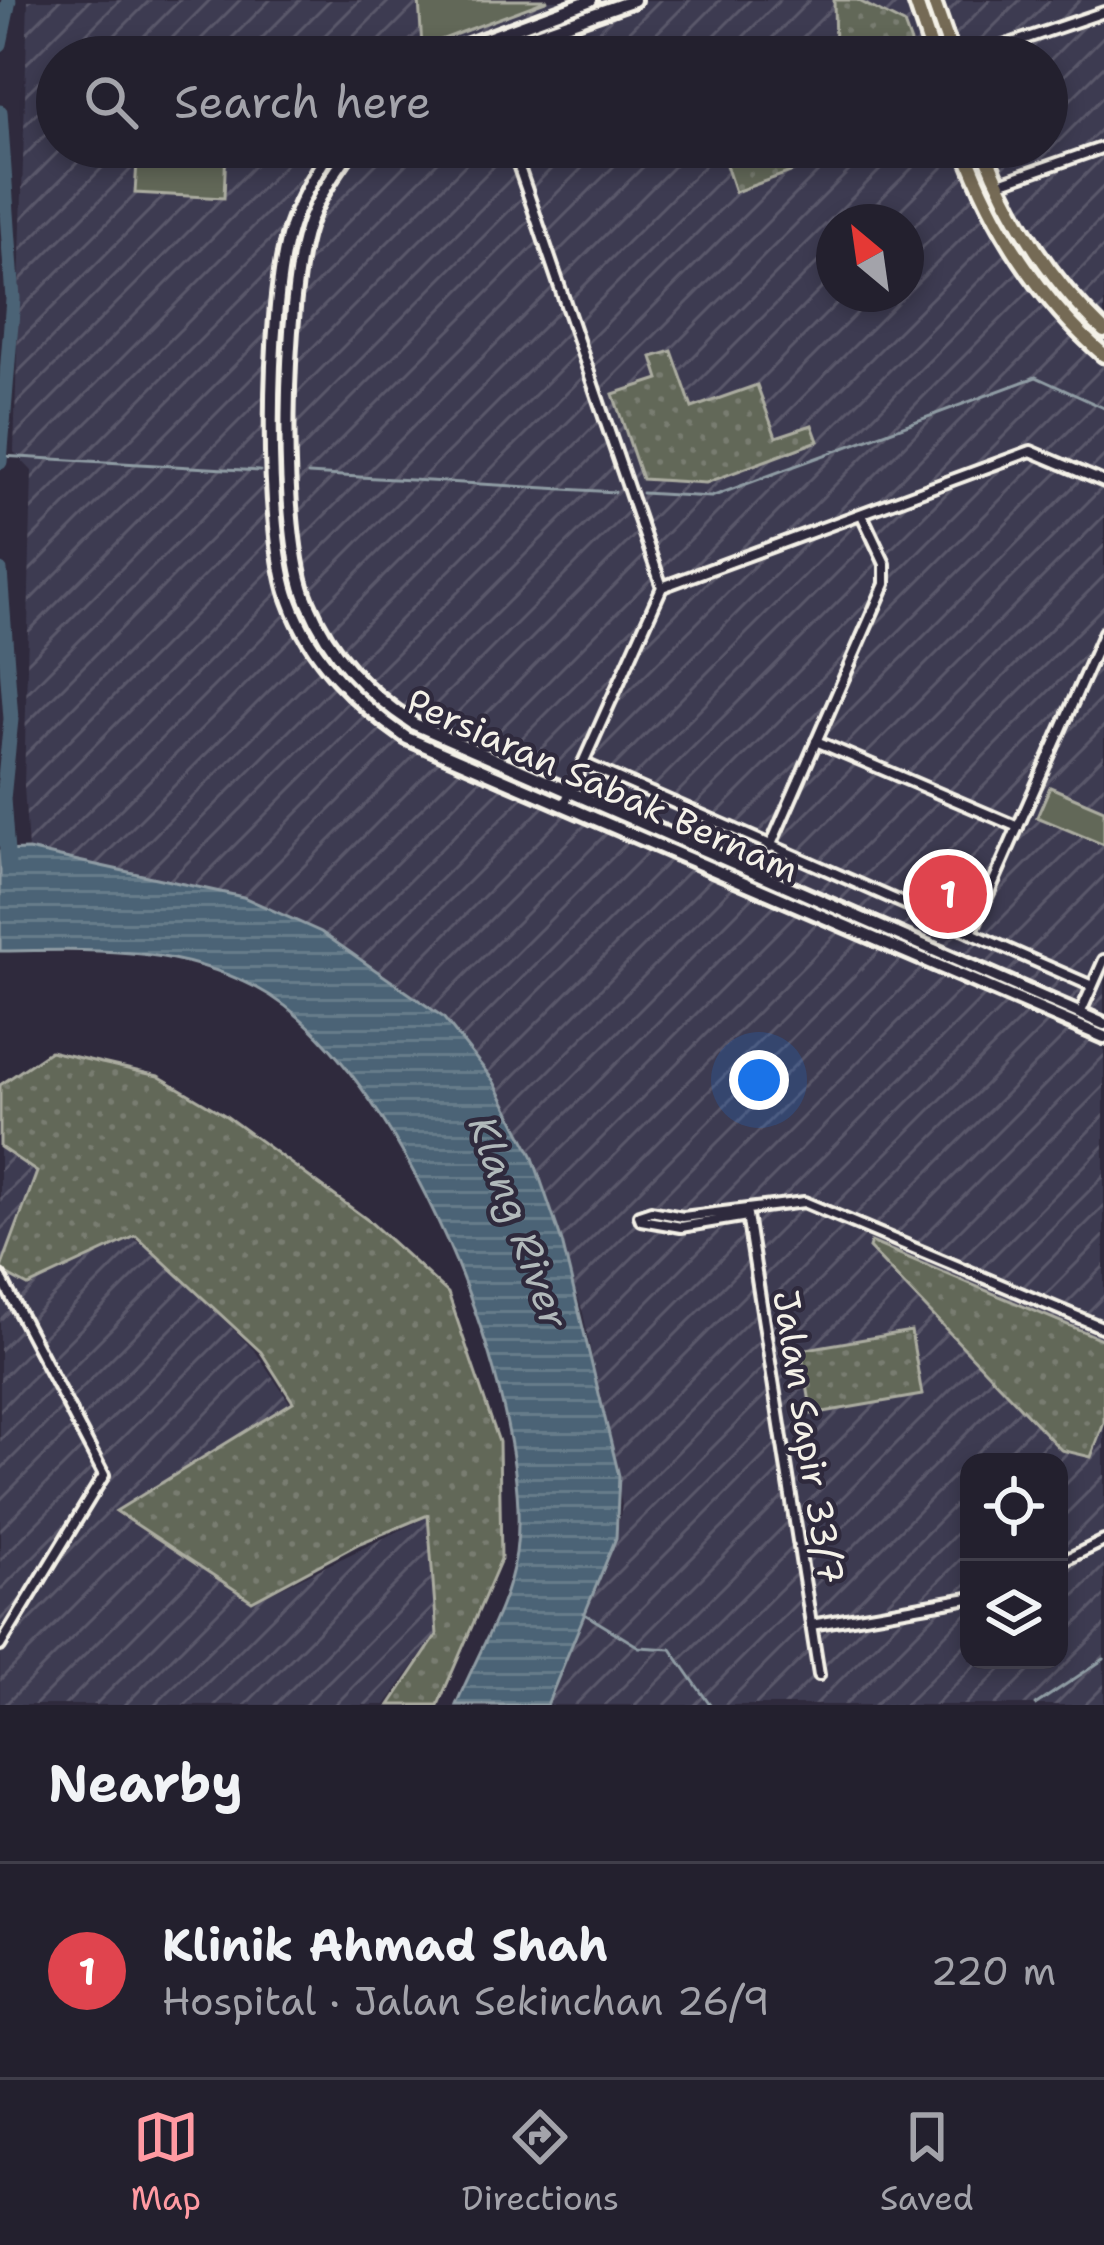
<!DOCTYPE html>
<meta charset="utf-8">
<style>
:root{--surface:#23202e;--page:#2f2d3a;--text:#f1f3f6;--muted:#a3a3aa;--line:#403e4a;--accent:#ff9aa2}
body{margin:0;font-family:"Shantell Sans",sans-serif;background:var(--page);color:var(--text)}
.controls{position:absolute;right:36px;bottom:36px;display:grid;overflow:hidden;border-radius:24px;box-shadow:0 6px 18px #0003}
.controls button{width:108px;height:108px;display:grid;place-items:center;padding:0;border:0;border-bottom:3px solid var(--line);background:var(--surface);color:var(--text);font:60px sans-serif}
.compass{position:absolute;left:816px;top:204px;width:108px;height:108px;border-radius:50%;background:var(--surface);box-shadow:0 6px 18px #0003;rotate:331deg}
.you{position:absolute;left:759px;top:1080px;width:42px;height:42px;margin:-30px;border:9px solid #fff;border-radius:50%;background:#1a73e8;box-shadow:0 0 0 18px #1a73e833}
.badge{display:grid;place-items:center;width:78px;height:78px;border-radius:50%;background:var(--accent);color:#fff;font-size:39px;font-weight:700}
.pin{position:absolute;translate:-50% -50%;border:6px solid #fff;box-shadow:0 3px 12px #0006}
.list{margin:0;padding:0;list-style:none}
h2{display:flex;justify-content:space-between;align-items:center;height:156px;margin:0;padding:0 48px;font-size:51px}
h2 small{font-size:39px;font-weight:400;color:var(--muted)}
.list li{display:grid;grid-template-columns:78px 1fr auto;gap:36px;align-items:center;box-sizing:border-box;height:216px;padding:0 48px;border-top:3px solid var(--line)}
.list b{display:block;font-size:45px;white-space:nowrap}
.list p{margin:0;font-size:39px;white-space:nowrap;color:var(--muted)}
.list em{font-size:39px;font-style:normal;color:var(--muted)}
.icon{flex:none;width:66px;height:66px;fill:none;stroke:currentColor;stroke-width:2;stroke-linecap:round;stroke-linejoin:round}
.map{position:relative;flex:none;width:1104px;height:1705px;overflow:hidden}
.search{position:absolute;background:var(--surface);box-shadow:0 6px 18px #0003;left:36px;right:36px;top:36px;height:132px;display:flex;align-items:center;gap:30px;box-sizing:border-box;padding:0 42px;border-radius:66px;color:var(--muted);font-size:45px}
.sheet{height:372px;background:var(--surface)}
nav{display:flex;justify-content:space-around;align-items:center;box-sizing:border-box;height:168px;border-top:3px solid var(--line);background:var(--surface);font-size:33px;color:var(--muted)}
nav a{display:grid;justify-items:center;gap:6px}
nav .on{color:var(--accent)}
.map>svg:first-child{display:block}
.industrial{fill:url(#industrial-furrows);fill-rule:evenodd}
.grass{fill:url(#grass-dots);stroke:#abaca0;stroke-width:3}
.garden{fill:#626759;stroke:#abaca0;stroke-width:3}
.water{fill:url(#water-rules);stroke:#8f9ca4;stroke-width:3}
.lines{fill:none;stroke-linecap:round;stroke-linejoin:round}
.stream{stroke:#8f9ca4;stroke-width:3}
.river{stroke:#4c6476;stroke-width:15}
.minor-casing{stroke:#f4f1e8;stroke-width:16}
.tertiary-casing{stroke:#f4f1e8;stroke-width:20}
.primary-casing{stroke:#f4f1e8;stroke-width:21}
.minor{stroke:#2f2a3d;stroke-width:8}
.tertiary{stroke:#2f2a3d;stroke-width:10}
.primary{stroke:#756b55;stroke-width:12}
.labels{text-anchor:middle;stroke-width:9;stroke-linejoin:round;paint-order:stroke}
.street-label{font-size:36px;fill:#f4f1e8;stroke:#2f2a3d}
.water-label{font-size:39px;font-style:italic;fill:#b1b9ba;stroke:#2f2a3d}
</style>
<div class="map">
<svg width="1104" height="1705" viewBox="0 0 1104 1705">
<defs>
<pattern id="industrial-furrows" width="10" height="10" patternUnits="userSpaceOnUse" patternTransform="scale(3)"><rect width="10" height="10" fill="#3e3b51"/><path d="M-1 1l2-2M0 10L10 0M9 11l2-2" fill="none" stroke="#5a586a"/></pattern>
<pattern id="grass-dots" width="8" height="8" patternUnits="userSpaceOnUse" patternTransform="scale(3)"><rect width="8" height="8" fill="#626759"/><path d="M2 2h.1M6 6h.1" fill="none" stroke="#797d71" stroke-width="1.8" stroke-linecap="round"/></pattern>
<pattern id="water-rules" width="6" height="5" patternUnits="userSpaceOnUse" patternTransform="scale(3)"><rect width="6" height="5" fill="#4c6476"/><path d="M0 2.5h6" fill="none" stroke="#667b8a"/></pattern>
</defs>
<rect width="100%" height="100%" fill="#2f2a3d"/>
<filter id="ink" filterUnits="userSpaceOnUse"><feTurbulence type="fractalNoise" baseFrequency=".00833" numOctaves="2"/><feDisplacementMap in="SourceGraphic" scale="24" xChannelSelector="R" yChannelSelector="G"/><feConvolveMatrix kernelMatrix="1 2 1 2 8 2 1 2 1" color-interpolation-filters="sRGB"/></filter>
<g filter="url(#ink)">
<g class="industrial">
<path d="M28,0H1104V1705H547L616,1538L622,1505L583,1313L532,1155L443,1017L321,932L243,897L28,850L24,786L32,471L14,452ZM57,57H1047V147H57ZM834,222H906V294H834ZM969,1462H1059V1660H969Z"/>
<polygon points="0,1147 161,1257 256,1352 290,1403 114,1512 252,1602 429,1516 436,1635 385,1705 0,1705"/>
</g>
<g class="grass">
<polygon points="834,0 857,0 904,24 916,57 816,57 835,50"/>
<polygon points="720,147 860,147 735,192"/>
<polygon points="672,351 692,408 757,385 776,437 812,425 818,441 706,483 642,479 613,394 659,379 652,357"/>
<polygon points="50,1051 158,1076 226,1116 369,1221 448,1293 499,1442 501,1559 438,1705 390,1705 437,1635 428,1515 360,1543 252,1601 116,1511 293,1402 261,1352 136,1236 28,1286 0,1271 37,1172 0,1147 0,1085"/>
<polygon points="871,1242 1104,1340 1104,1423 1091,1457 1061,1450 869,1248"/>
<polygon points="911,1331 922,1395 812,1414 801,1350"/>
</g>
<g class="garden">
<polygon points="419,0 548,0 422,47"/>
<polygon points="138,147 226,147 224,198 135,193"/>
<polygon points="1050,787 1104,810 1104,845 1037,817"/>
</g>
<path class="water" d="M28,850L243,897L321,932L443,1017L493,1080L532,1155L562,1242L619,1476L616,1538L547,1705H456C476,1656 508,1606 516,1553C537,1401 397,1060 257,988C173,945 92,950 0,951V851Z"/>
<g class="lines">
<g class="stream">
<polyline points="1,456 260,471"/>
<polyline points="308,474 615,492"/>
<polyline points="642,493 711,497 1036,377 1104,408"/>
<polyline points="583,1613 639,1647 671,1649 710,1705"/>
<polyline points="1035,1705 1104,1659"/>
</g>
<g class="river">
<polyline points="0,44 9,0"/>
<polyline points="0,112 13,299 0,462"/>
<polyline points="0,571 11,719 3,799 8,866"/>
</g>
<defs>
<g id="minor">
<polyline points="971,57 1104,12"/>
<polyline points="512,147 662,587 565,803"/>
<polyline points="1000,183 1104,147"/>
<polyline points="662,587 1031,451 1104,482"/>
<polyline points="816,741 1018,827"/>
<polyline points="583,763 1092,986"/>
<polyline points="770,847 885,584 885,564 863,517"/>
<polyline points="971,933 1104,632"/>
<polyline points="1080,1014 1104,960"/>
<polyline points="747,1215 819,1675"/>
<polyline points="747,1216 681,1227 641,1220 639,1215 651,1211 683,1217 804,1202 1104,1328"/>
<polyline points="0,1276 104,1475 0,1646"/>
<polyline points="1013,1461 1013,1462"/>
<polyline points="1059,1563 1104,1541"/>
<polyline points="811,1625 969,1598"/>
</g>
<g id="tertiary">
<polyline points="436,57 591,0"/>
<polyline points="471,57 634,0"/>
<path d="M332,147C315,174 296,206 288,237C268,309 264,533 290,601C311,660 357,703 407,738L1104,1037"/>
<path d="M353,147C336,170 316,199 307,227C284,297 278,534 307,601C330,656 365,692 414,724L1104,1024"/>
</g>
<g id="primary">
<polyline points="915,0 934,57"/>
<polyline points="933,0 953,57"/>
<path d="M964,147C992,225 1041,301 1104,355"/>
<path d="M983,147C1010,217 1049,279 1104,331"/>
</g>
</defs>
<use href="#minor" class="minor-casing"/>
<use href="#tertiary" class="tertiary-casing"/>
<use href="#primary" class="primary-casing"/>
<use href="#minor" class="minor"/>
<use href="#tertiary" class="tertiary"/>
<use href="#primary" class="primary"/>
</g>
</g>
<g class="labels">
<g class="street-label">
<text transform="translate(603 785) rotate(24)" y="13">Persiaran Sabak Bernam</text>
<text transform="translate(809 1437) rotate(81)" y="13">Jalan Sapir 33/7</text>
</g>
<g class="water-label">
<text transform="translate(519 1222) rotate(70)" y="14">Klang River</text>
</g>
</g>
</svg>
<div class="controls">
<button><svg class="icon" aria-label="locate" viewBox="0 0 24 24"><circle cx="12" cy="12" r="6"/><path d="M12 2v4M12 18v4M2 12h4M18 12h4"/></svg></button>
<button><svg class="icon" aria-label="layers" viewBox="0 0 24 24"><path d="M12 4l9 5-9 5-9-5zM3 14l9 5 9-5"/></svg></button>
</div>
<svg class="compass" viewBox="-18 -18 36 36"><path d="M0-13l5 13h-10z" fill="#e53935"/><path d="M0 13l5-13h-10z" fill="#a3a3aa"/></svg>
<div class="you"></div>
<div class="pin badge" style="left:948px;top:894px;background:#e0444e">1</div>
<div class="search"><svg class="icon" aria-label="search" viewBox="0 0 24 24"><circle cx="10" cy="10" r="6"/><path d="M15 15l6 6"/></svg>Search here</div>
</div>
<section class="sheet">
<h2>Nearby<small></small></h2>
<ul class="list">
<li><span class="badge" style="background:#e0444e">1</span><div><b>Klinik Ahmad Shah</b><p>Hospital · Jalan Sekinchan 26/9</p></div><em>220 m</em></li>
</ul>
</section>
<nav>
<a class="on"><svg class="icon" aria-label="map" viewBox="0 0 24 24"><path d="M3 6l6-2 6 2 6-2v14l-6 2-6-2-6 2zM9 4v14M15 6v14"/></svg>Map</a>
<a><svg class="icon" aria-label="directions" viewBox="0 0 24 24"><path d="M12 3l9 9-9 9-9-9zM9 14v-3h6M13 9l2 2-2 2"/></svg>Directions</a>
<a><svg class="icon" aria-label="saved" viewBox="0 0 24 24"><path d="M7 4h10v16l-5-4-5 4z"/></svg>Saved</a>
</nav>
